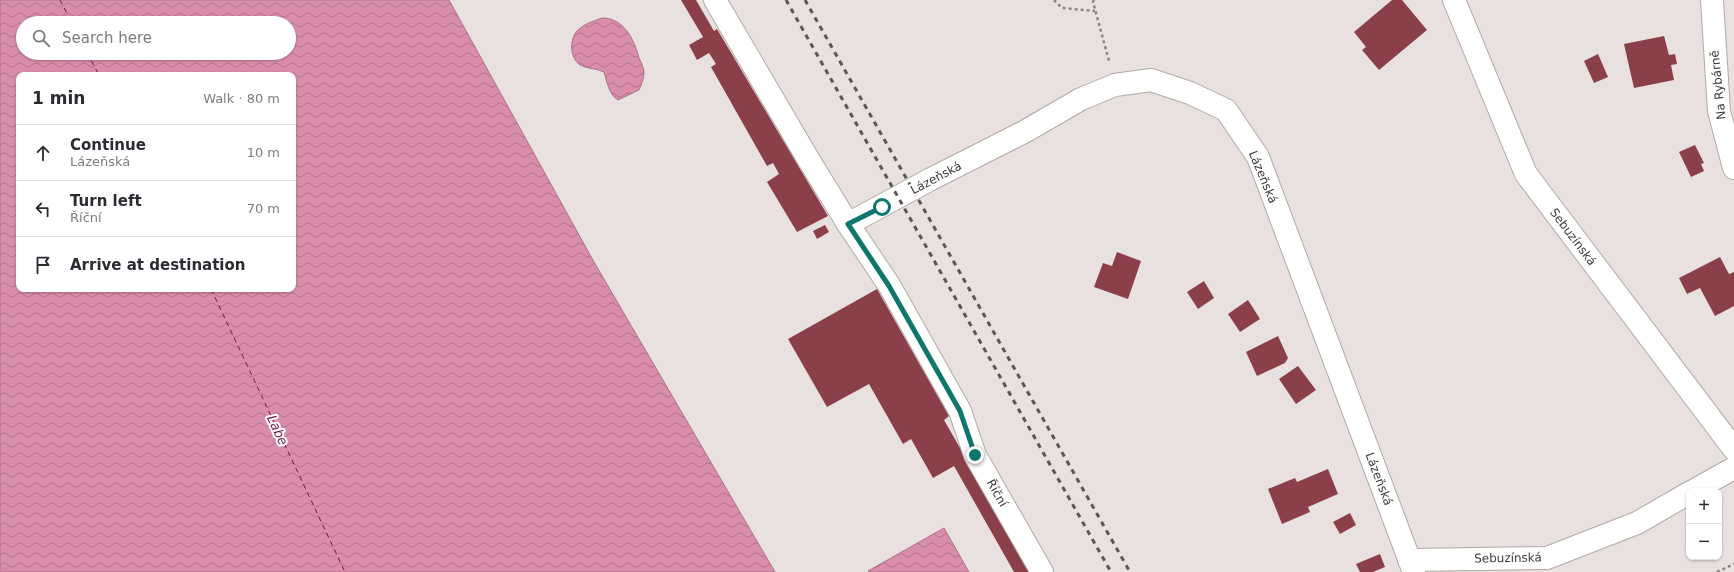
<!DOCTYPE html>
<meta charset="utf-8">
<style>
:root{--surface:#fff;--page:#f2f2f3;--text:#2b2b33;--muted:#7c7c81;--line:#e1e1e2}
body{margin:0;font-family:"DejaVu Sans",sans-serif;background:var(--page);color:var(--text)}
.controls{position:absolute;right:12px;bottom:12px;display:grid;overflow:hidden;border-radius:8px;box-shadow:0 1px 3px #0004}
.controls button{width:36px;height:36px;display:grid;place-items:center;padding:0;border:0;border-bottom:1px solid var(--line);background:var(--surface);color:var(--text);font:20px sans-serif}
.stop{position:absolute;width:12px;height:12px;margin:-9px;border:3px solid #0f766e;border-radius:50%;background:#fff}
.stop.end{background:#0f766e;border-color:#fff;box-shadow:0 1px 4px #0008}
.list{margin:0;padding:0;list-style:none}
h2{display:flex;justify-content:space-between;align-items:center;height:52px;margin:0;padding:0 16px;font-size:17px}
h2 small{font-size:13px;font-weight:400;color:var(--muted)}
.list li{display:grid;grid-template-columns:26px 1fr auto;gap:12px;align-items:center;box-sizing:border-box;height:56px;padding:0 16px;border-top:1px solid var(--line)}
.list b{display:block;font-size:15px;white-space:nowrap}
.list p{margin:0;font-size:13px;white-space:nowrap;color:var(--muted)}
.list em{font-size:13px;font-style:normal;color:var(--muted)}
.icon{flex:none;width:22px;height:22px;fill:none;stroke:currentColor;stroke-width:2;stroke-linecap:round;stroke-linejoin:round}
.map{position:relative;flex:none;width:1734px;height:572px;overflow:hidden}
.search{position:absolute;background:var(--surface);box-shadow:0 1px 3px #0004;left:16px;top:16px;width:280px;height:44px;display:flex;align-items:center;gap:10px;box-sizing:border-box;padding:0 14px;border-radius:22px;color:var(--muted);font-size:15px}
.panel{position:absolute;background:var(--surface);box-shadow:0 1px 3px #0004;left:16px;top:72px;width:280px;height:220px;border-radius:8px}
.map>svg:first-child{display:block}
.water{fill:url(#water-waves);stroke:#ab7389;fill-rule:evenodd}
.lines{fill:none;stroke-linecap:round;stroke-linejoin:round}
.ferry{stroke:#701544;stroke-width:1;stroke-dasharray:5 4;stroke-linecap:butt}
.building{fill:#8b4049}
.minor-casing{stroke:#b1a9a6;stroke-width:24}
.secondary-casing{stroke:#b1a9a6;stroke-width:24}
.path{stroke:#8b8684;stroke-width:2.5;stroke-dasharray:3 3;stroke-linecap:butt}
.minor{stroke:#fff;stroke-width:22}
.secondary{stroke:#fff;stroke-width:22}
.rail{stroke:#5a5755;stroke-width:3;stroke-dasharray:5 5;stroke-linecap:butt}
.route{stroke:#0f766e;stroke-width:5}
.labels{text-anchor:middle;stroke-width:4;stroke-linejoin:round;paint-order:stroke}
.street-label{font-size:12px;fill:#3d3a39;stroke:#fff}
.water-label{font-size:13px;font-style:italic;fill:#701544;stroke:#fff}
</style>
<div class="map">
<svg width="1734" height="572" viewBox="0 0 1734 572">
<defs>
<pattern id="water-waves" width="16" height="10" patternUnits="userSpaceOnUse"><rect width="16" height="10" fill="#da8cab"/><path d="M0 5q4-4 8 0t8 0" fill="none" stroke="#b2738c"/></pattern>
</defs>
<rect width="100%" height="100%" fill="#e9e1df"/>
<g class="water">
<path d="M0,0H449L594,262L775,572H0ZM23,23H289V53H23ZM19,75H293V289H19Z"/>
<path d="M602,18C624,18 634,39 639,58C641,62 644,68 644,73C644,79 641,85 639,90L618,100C609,95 607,82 604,72C596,68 587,69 580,65C569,57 569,37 579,29C586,23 594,21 602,18Z"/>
<polygon points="944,528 969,572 869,572 868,571"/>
</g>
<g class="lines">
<g class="ferry">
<polyline points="60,0 72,23"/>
<polyline points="87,53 99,75"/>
<polyline points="211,289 345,572"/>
</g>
</g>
<g class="building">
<polygon points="681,0 696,0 714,31 717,29 828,216 797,232 767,182 779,174 773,163 767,166 711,67 716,64 709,53 697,60 689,45 703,37"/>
<polygon points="1392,0 1402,0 1427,30 1379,70 1362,50 1366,47 1354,32"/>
<polygon points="1664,36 1669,55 1675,54 1677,64 1671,65 1674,80 1634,88 1624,44"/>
<polygon points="1598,54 1608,77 1594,83 1584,61"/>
<polygon points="1695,145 1704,163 1701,164 1704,171 1691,177 1679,152"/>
<polygon points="825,225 829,232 817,239 813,231"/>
<polygon points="1117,252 1141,261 1128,299 1094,287 1103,263 1112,266"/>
<polygon points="1720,257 1729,274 1734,272 1734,306 1715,316 1700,288 1687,294 1679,278"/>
<polygon points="1204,281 1214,298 1198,309 1187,292"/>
<polygon points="877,289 949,416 944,420 1031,572 1014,572 954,466 933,478 911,439 903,444 869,384 827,407 788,339"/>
<polygon points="1248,300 1260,319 1240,332 1228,314"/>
<polygon points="1278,336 1288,358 1285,363 1257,376 1246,352"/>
<polygon points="1298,366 1316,390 1296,404 1279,379"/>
<polygon points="1328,469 1338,494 1308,507 1310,512 1282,524 1268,489 1295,478 1297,482"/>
<polygon points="1350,513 1356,525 1340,534 1333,522"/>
<polygon points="1380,554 1385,567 1373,572 1360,572 1356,564"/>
</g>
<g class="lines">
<defs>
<g id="minor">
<polyline points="715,0 807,157 848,224 889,285 960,411 975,455 1042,572"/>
<polyline points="1712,0 1719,111 1734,168"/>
<polyline points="848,224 931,179 1024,132 1081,99 1115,85 1151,80 1190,93 1226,110 1258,157 1414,572"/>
<polyline points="1693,491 1734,468"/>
<polyline points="1409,560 1547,558 1637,523 1689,493"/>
</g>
<polyline id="secondary" points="1454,0 1526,174 1734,449"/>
</defs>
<use href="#minor" class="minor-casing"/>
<use href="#secondary" class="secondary-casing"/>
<g class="path">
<polyline points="1054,0 1062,8 1095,11"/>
<polyline points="1094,0 1093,2 1109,61"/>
<polyline points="1717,572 1734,564"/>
</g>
<use href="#minor" class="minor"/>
<use href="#secondary" class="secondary"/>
<g class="rail">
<polyline points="786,0 1111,572"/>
<polyline points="805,0 1130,572"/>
</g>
</g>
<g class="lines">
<polyline class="route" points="882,207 848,224 889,286 960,411 975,455"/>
</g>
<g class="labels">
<g class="street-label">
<text transform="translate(1718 85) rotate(-96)" y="4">Na Rybárně</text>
<text transform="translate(1263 177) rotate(67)" y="4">Lázeňská</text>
<text transform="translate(936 178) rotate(-28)" y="4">Lázeňská</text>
<text transform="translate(1573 237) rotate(53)" y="4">Sebuzínská</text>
<text transform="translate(1379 479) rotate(69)" y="4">Lázeňská</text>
<text transform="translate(997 493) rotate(60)" y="4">Říční</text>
<text transform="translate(1508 558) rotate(-1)" y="4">Sebuzínská</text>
</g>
<g class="water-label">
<text transform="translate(278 430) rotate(65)" y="5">Labe</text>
</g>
</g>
</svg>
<div class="controls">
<button>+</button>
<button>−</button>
</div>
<div class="stop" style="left:882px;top:207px"></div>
<div class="stop end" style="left:975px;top:455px"></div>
<div class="search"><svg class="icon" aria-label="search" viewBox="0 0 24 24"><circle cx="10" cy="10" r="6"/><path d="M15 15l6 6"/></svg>Search here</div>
<section class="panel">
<h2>1 min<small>Walk · 80 m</small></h2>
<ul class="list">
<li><svg class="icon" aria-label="ahead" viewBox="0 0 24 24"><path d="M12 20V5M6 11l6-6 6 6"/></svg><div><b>Continue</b><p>Lázeňská</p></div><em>10 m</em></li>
<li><svg class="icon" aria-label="left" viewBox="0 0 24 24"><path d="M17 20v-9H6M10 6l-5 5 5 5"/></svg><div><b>Turn left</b><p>Říční</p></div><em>70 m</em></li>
<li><svg class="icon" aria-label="arrive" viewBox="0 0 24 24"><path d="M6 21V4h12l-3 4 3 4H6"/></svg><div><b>Arrive at destination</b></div></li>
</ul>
</section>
</div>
